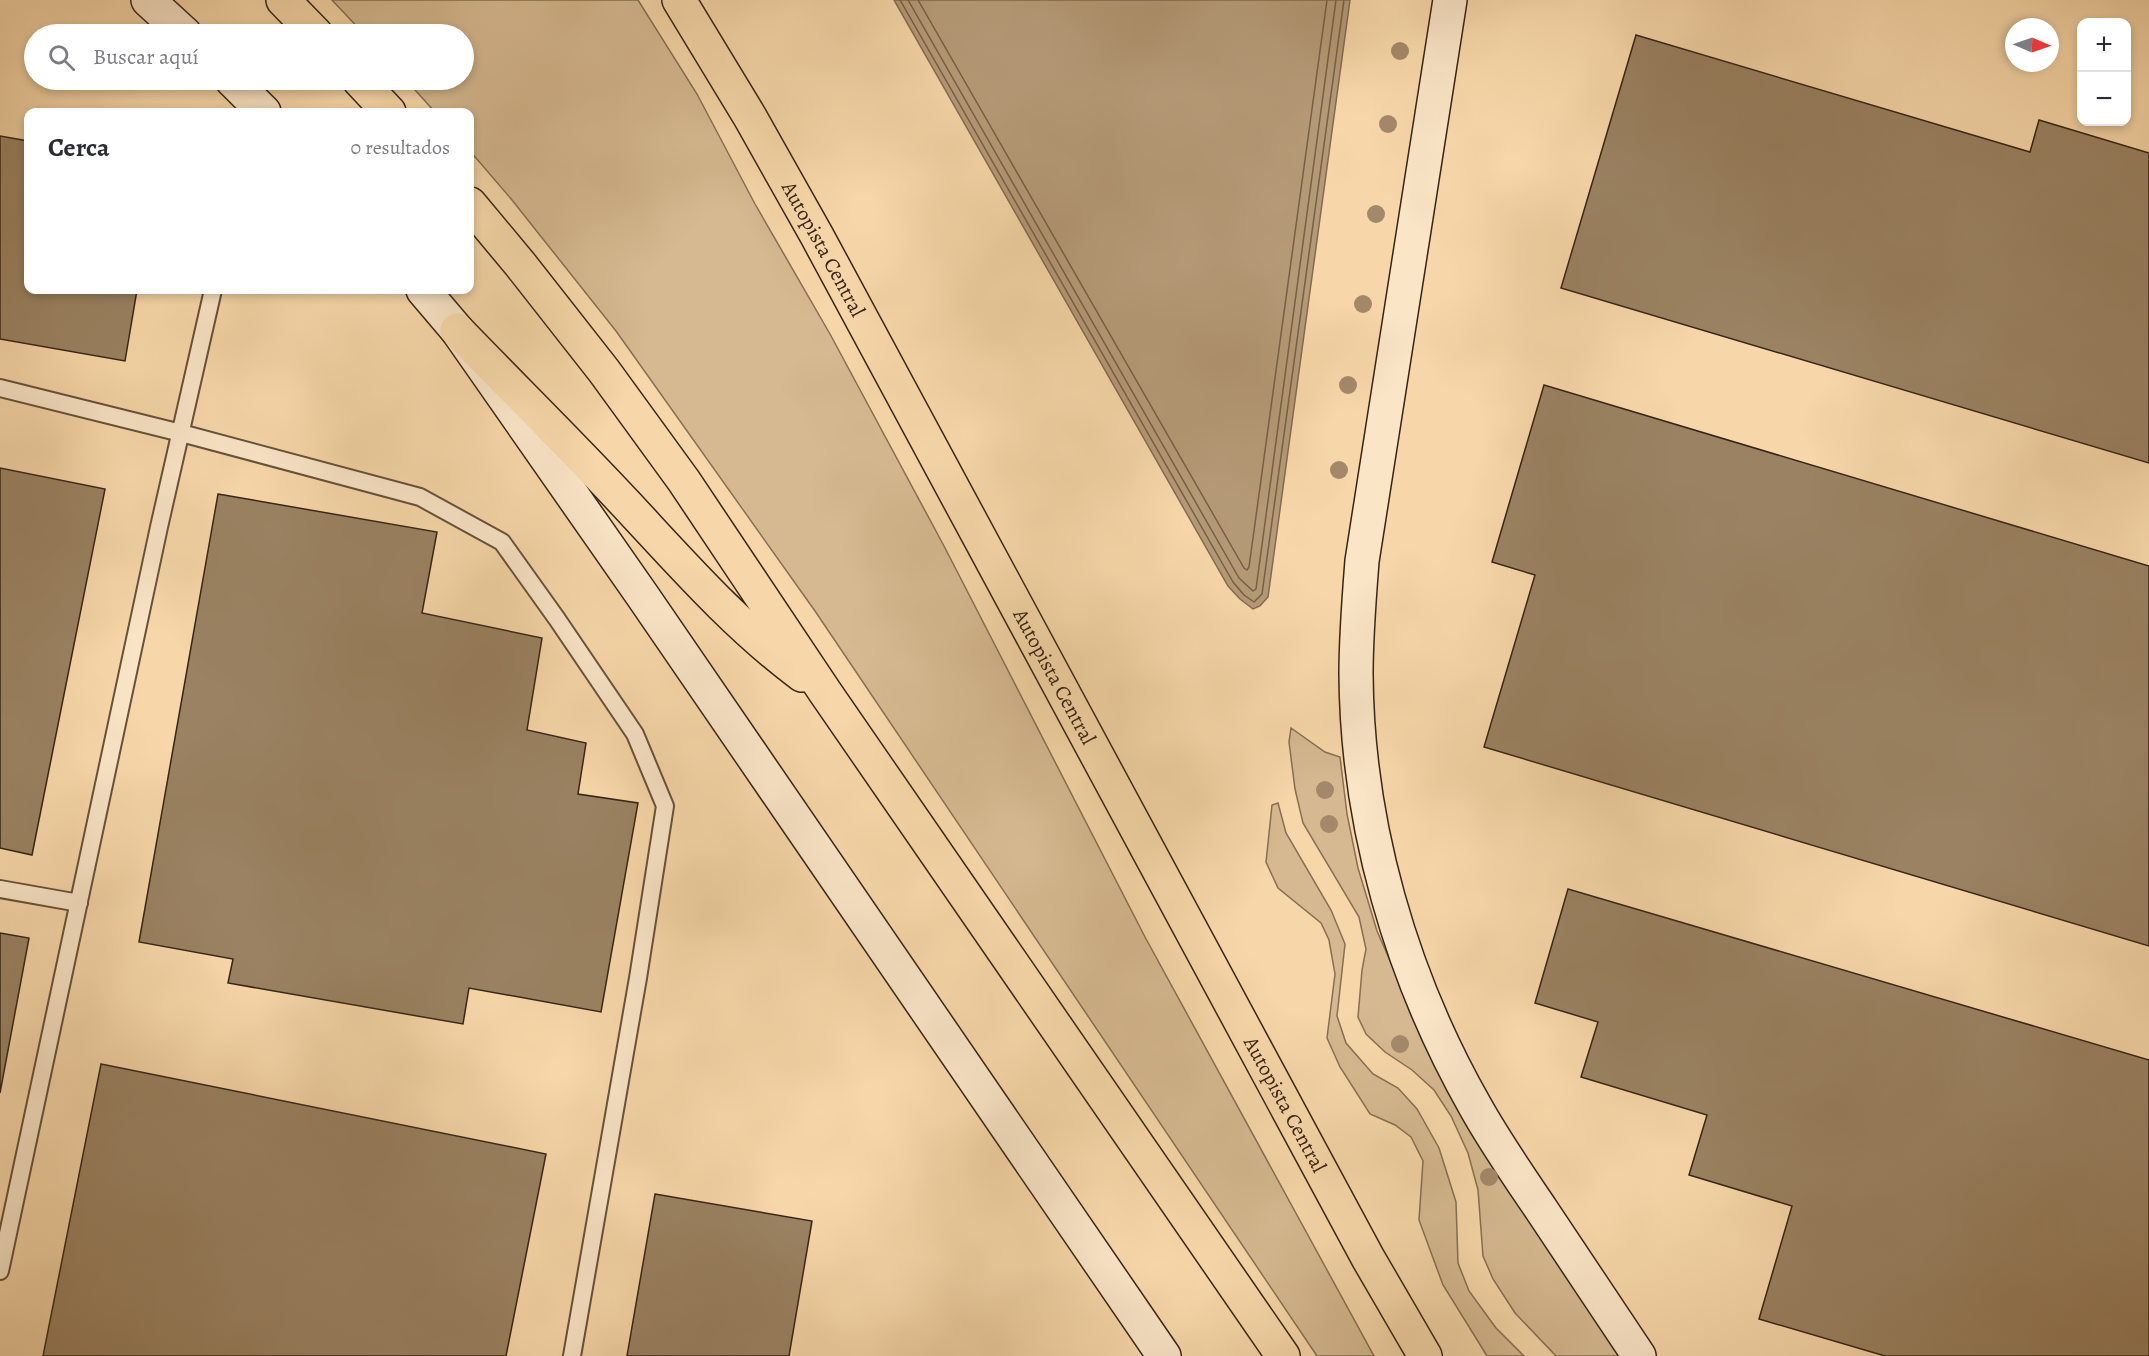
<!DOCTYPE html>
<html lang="es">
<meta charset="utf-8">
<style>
:root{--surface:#fff;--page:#f7f7f7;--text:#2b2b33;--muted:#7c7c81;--line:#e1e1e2}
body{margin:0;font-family:Alegreya,serif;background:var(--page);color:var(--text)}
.controls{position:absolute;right:18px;top:18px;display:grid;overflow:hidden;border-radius:12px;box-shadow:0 3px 9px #0003}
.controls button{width:54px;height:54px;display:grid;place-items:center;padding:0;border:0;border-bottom:2px solid var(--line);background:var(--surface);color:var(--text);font:30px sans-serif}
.compass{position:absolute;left:2005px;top:18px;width:54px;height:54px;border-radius:50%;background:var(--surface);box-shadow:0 3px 9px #0003;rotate:92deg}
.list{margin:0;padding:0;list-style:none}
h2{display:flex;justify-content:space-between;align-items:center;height:78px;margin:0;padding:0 24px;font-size:26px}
h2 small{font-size:20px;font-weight:400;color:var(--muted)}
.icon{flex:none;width:33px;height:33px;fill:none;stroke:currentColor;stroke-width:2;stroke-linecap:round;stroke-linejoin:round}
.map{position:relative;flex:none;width:2149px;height:1356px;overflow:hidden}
.search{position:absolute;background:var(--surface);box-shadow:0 3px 9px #0003;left:24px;top:24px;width:450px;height:66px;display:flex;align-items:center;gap:15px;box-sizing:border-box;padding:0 21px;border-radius:33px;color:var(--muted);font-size:22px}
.panel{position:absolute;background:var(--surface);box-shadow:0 3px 9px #0003;left:24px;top:108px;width:450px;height:186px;border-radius:12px}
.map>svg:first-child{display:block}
.green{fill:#d6b990;stroke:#866f52;stroke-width:1.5}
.water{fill:#b59a77;stroke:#826b50;stroke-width:1.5}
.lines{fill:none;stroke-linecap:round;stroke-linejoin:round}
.shore{stroke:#766046;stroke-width:1.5}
.building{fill:#9a8262;stroke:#362515;stroke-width:1.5}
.lane-casing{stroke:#66523a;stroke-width:20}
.secondary-casing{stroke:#362515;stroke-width:36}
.highway-casing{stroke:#362515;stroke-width:36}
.lane{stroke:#fae5c7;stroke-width:16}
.secondary{stroke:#fae5c7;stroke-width:33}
.highway{stroke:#f7d7a9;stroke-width:33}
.tree{fill:#a38969}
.labels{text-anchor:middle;stroke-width:5;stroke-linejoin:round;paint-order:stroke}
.street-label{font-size:21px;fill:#362515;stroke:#fae5c7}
</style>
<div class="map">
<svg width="2149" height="1356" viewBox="0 0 2149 1356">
<rect width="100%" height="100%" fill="#f7d7a9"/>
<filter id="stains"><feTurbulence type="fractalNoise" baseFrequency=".00333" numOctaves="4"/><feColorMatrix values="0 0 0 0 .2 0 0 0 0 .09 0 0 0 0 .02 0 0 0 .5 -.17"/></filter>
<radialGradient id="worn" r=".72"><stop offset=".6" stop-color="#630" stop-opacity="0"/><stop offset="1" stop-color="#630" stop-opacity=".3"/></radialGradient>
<g class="green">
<polygon points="332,0 638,0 697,94 755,204 830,334 944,546 1145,937 1374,1356 1317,1356 815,611 616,331 512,200 470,151 470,112 435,112 406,80 464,80 464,34 364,34"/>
<polygon points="1291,728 1325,752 1340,757 1347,814 1358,868 1377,931 1426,1042 1624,1356 1556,1356 1515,1313 1493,1279 1483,1256 1478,1190 1468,1153 1451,1116 1434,1090 1412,1070 1385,1052 1366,1034 1358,1017 1362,970 1366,949 1359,917 1303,823 1295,789 1289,742"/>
<polygon points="1278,803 1286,833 1331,910 1345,944 1337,1016 1346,1043 1373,1074 1398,1088 1417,1109 1439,1148 1456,1202 1458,1263 1469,1291 1496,1328 1524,1356 1487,1356 1443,1285 1419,1220 1423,1161 1411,1137 1395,1125 1370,1114 1340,1067 1327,1038 1335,974 1329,940 1321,923 1278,888 1266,862 1272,805"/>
</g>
<polygon class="water" points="894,0 1350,0 1268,597 1260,606 1253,609 1240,599 1228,586"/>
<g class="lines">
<g class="shore">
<polyline points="900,0 1233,582 1244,595 1254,602 1262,594 1344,0"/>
<polyline points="908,0 1239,578 1253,591 1256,589 1336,0"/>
<polyline points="918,0 1244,568 1247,570 1249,567 1327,0"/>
</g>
</g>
<g class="building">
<polygon points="1636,35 2030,152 2039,120 2149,153 2149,463 1561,288"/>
<polygon points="0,136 28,141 28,290 137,290 125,361 0,339"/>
<polygon points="1544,385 2149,566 2149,946 1484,747 1535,575 1492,562"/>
<polygon points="0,468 105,489 32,855 0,848"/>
<polygon points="218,494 437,532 422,613 542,638 527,730 586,743 578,794 638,803 601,1012 469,988 463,1024 228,983 233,959 139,942"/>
<polygon points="1568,889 2149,1060 2149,1356 1885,1356 1759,1319 1792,1206 1689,1175 1707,1115 1581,1077 1598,1022 1535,1003"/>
<polygon points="0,933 29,938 0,1093"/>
<polygon points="101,1064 546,1154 506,1356 43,1356"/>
<polygon points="655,1194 812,1221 789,1356 627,1356"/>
</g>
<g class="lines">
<defs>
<g id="lane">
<polyline points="0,388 181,433 420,497 502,542 557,619 635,734 665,806 638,978 572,1356"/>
<polyline points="0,889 79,903"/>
<polyline points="0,1271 159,527 213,290"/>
</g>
<g id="secondary">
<polyline points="148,0 185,34"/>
<path d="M1450,0L1362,561C1359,599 1356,636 1356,674C1357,824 1401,976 1475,1106C1495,1142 1518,1175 1541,1209C1574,1258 1606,1307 1639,1356"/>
<polyline points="232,80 264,112"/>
<polyline points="423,290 457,330 642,595 1164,1356"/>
</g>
<g id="highway">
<polyline points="283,0 316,34"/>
<path id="s1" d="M679,0L750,117L817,236L1368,1258L1425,1356"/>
<polyline points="359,80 389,112"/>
<polyline points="470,204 520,264 604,371 684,481 825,692 1283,1356"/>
<path d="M457,330C513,388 571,445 626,504C681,563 736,626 802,675"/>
</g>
</defs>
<use href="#lane" class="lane-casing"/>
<use href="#secondary" class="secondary-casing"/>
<use href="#highway" class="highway-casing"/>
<use href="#lane" class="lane"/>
<use href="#secondary" class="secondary"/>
<use href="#highway" class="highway"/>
</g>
<g class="tree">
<circle cx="1400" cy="51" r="9"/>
<circle cx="1388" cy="124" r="9"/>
<circle cx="1376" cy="214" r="9"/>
<circle cx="1363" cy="304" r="9"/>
<circle cx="1348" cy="385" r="9"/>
<circle cx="1339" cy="470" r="9"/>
<circle cx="1325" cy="790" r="9"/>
<circle cx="1329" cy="824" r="9"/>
<circle cx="1400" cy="1044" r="9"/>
<circle cx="1489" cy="1177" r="9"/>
</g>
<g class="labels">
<g class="street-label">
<text dy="7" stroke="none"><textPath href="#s1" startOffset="288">Autopista Central</textPath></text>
<text dy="7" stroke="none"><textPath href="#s1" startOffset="774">Autopista Central</textPath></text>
<text dy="7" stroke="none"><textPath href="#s1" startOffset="1260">Autopista Central</textPath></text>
</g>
</g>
<rect width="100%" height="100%" filter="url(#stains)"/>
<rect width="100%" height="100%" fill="url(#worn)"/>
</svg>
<div class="controls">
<button>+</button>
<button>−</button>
</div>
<svg class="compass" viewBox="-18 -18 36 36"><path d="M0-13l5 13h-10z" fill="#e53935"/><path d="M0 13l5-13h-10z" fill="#7c7c81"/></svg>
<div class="search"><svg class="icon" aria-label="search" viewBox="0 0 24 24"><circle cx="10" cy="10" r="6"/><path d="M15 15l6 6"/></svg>Buscar aquí</div>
<section class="panel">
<h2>Cerca<small>0 resultados</small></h2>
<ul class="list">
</ul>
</section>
</div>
